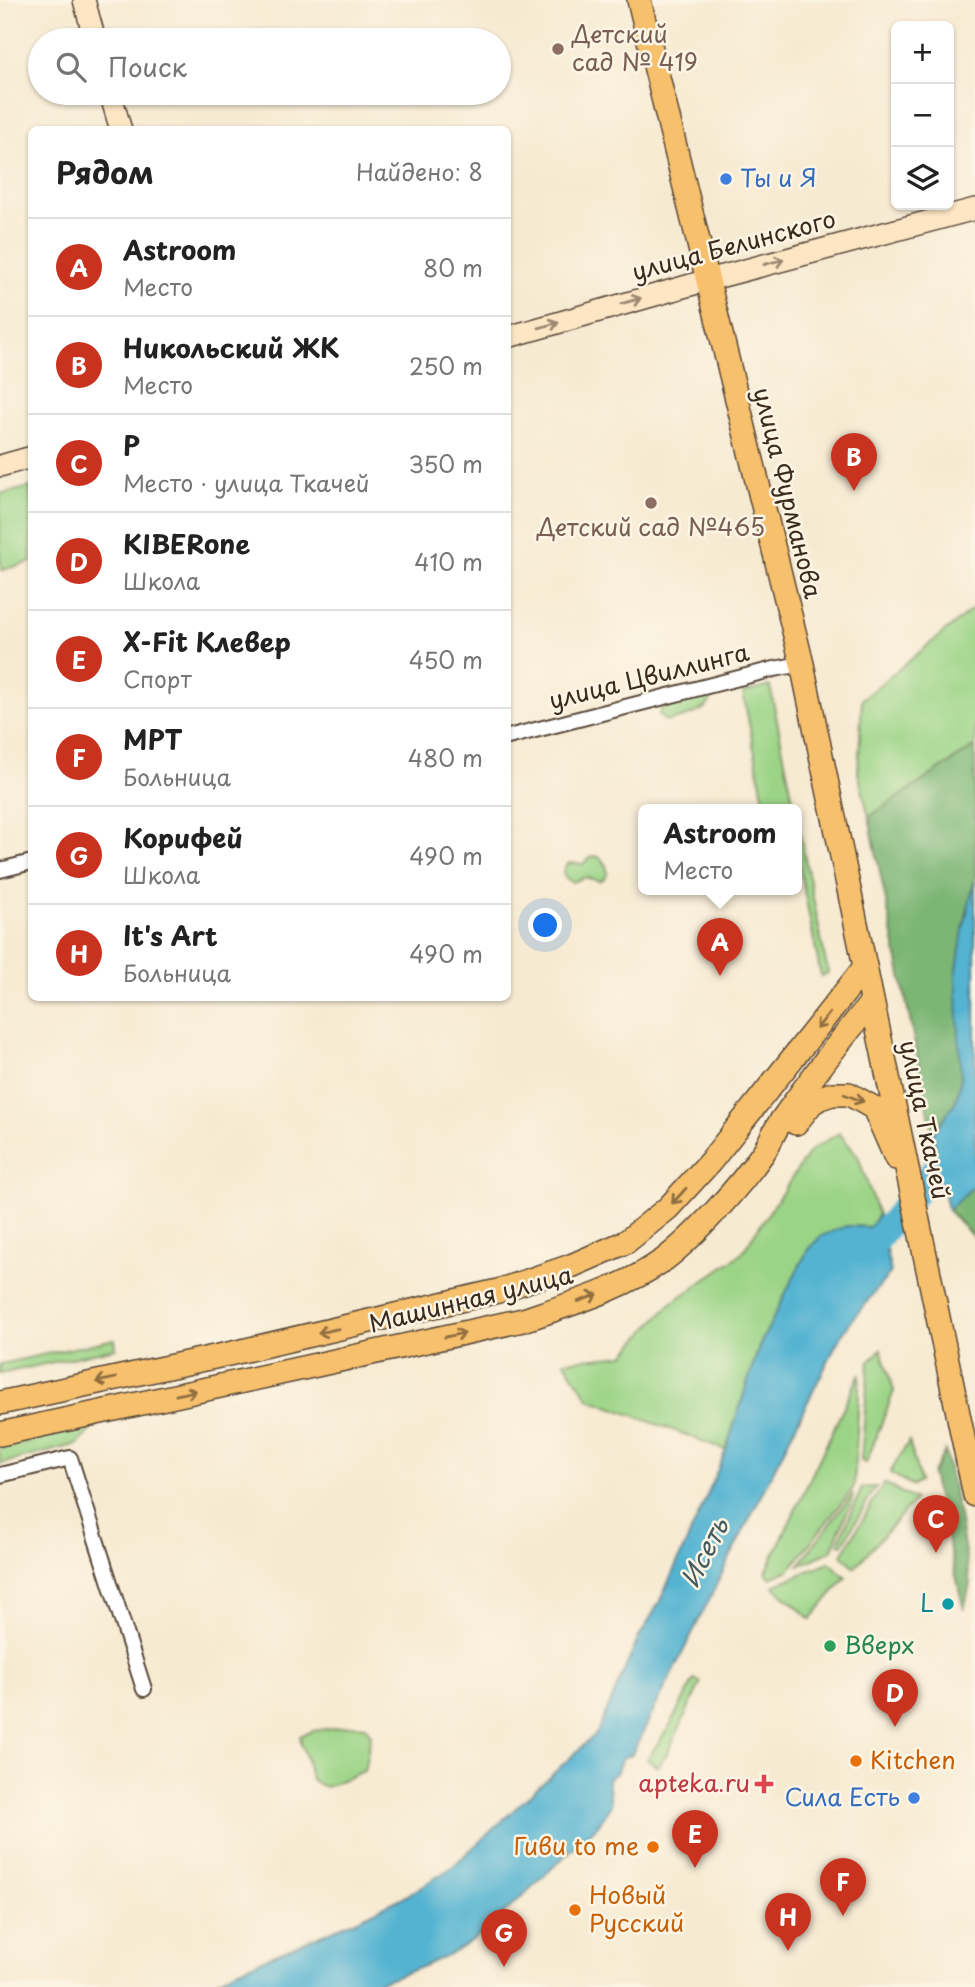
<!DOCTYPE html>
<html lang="ru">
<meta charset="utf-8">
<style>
:root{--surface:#fff;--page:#f2f2f2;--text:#222;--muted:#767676;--line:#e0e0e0;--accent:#c8321e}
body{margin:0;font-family:"Playpen Sans",sans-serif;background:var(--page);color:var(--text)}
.controls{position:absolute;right:21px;top:21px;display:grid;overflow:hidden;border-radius:10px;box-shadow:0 2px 5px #0004}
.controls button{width:63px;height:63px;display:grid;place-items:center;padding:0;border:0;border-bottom:2px solid var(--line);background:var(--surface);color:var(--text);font:35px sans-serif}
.you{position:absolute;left:546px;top:926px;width:24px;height:24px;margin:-18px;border:5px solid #fff;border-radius:50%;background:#1a73e8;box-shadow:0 0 0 10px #1a73e833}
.badge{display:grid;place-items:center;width:46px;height:46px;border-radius:50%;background:var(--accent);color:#fff;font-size:23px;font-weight:700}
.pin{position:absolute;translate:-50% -58px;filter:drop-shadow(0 2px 4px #0008)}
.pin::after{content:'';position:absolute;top:37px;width:24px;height:21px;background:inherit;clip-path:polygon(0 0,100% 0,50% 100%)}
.popup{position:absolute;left:638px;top:804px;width:164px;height:91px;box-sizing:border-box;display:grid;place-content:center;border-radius:10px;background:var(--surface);filter:drop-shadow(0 2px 5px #0005);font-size:23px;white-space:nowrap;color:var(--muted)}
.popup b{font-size:26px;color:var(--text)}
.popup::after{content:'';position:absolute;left:50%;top:100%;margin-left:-14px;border:14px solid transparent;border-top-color:var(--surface)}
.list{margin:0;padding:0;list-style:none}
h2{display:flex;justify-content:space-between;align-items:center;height:91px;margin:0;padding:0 28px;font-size:30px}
h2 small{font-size:23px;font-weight:400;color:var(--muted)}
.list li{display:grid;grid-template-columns:46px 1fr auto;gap:21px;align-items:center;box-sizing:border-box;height:98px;padding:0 28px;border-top:2px solid var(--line)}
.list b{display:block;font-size:26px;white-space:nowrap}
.list p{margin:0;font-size:23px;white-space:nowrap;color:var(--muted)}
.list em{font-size:23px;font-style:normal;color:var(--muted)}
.icon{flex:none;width:38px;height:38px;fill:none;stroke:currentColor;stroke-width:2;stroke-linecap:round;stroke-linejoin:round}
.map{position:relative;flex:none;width:975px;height:1987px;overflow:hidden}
.search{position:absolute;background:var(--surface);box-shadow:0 2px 5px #0004;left:28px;top:28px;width:483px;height:77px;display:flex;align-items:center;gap:18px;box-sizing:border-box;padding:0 24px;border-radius:38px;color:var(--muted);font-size:26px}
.panel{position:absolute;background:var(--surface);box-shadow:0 2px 5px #0004;left:28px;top:126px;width:483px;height:875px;border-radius:10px}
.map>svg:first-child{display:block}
.green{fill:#9bd487;stroke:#6b7f52;stroke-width:2}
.forest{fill:#7cb674;stroke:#5c7049;stroke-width:2}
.water{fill:#53b3d1;stroke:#476e78;stroke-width:2}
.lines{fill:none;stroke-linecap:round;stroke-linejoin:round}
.river{stroke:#53b3d1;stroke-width:26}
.minor-casing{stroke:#574739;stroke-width:18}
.secondary-casing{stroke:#574739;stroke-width:24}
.primary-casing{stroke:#574739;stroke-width:26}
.minor{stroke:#fff;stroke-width:14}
.secondary{stroke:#fce6c4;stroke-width:21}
.primary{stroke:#f7c06c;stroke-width:23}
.oneway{stroke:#9c8871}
.oneway2{stroke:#906e41}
.education-dot{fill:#8d6e63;stroke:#fcf5e5;stroke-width:2.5}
.shop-dot{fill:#3f7fe0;stroke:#fcf5e5;stroke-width:2.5}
.culture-dot{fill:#0f9aa8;stroke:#fcf5e5;stroke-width:2.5}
.leisure-dot{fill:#2e9e5b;stroke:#fcf5e5;stroke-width:2.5}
.food-dot{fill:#e8710a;stroke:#fcf5e5;stroke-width:2.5}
.health-dot{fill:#e0444e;stroke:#fcf5e5;stroke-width:2.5}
.labels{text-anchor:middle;stroke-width:5;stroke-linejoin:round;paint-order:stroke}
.education-label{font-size:24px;fill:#785e54;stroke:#fcf5e5;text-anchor:start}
.shop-label{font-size:24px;fill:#366cbe;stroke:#fcf5e5;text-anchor:start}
.street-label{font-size:24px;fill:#3b2a1e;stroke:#fcf5e5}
.culture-label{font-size:24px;fill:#0d838f;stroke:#fcf5e5;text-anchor:end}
.leisure-label{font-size:24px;fill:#27864d;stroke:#fcf5e5;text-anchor:start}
.food-label{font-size:24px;fill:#c56008;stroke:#fcf5e5;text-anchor:start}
.health-label{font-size:24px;fill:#be3a42;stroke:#fcf5e5;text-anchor:end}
.water-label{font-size:26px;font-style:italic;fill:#435a5d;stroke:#fcf5e5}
</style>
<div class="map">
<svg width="975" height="1987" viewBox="0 0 975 1987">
<rect width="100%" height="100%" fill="#fcf5e5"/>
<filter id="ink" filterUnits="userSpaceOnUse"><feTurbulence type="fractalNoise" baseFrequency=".0143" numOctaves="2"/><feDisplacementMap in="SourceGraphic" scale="14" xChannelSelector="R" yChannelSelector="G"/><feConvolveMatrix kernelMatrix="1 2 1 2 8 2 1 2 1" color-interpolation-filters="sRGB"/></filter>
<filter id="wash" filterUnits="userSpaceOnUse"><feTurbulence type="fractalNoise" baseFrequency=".00686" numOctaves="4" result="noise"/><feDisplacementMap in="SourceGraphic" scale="28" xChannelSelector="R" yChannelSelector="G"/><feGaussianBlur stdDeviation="1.57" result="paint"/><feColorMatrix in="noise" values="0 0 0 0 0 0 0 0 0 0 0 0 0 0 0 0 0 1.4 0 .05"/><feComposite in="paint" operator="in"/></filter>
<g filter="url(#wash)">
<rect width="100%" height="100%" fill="#f7ead2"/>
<g class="green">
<polygon points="31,487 31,562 2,570 0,561 0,494"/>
<polygon points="975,607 975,746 869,817 858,773 862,699"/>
<polygon points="770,686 795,810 766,810 743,693"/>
<path d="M714,692C711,713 686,716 669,721L664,720L659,714L661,709Z"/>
<polygon points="797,818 828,973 821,976 797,855"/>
<path d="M596,856C605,860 608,866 607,875C598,887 594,876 583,878C579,879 576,881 573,882L565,878L563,872L566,865L570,863L583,864L591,857Z"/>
<polygon points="839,1133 858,1156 878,1215 870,1227 846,1226 809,1248 759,1347 726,1450 589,1399 564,1361 624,1355 669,1305 741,1254 810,1151"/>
<polygon points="115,1339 116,1348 0,1374 0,1364"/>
<polygon points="881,1349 894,1391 866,1463 861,1461 869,1362"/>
<polygon points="860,1373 854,1487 789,1570 771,1578 766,1572"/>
<polygon points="93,1427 78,1444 0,1464 0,1448"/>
<polygon points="909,1441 920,1481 913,1486 890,1473"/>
<polygon points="884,1483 915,1500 855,1567 842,1555"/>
<polygon points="876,1487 842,1545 838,1543 862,1488"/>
<polygon points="853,1493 852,1500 831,1551 798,1566"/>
<polygon points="829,1562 846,1577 811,1619 773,1586"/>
<polygon points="694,1679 701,1682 667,1754 657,1767 647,1759 671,1724"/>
<path d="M354,1725L365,1726L371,1735L364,1771L326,1787C306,1780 311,1776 307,1760C304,1750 301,1748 300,1736L313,1731Z"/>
</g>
<g class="forest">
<polygon points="975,746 975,879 963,930 961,1078 957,1101 933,1134 869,817"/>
<polygon points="975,1185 975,1239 948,1210"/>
<polygon points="945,1451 958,1510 970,1584 964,1610 932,1474"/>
</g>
<g class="water">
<polygon points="975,879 975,1185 948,1210 933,1134 956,1101 961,1078 956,976 963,930"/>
<polygon points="878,1215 891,1272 851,1321 837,1343 632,1754 622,1758 616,1773 608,1779 611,1805 598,1825 484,1932 456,1951 424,1966 365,1987 206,1987 228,1974 356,1920 408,1895 451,1868 597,1733 638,1639 659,1603 697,1519 726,1450 759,1347 796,1272 809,1248 821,1236 846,1226 870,1227"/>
</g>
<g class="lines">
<polyline class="river" points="861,1259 961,1137"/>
</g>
</g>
<g filter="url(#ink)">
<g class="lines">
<defs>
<g id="minor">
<polyline points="508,737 774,669 802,664"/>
<polyline points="0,870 32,862"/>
<polyline points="0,1475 70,1458 144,1689"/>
</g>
<g id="secondary">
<polyline points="84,0 95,40"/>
<polyline points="110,93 121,130"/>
<polyline points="508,337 708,280 975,209"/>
<polyline points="0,466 32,457"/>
</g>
<g id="primary">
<polyline points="639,0 802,664 975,1495"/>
<polyline points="796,1123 812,1103 820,1098 832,1094 849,1094 874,1108 896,1158"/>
<polyline points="0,1403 233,1353 498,1291 571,1266 626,1242 668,1208 710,1162 865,967"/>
<path d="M0,1434L523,1320C571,1304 623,1289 665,1259C697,1234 740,1186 763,1153C770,1143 774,1131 781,1121C810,1080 840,1040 872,1002"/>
</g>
</defs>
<use href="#minor" class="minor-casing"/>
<use href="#secondary" class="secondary-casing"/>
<use href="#primary" class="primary-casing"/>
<use href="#minor" class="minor"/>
<use href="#secondary" class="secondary"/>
<use href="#primary" class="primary"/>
</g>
<defs><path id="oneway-shaft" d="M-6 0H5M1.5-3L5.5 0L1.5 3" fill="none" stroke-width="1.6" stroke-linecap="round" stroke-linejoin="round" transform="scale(1.75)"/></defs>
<g class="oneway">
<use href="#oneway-shaft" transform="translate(774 262) rotate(-15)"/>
<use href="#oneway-shaft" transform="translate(631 301) rotate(-16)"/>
<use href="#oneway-shaft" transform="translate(549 325) rotate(-16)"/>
</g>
<g class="oneway2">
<use href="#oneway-shaft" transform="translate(823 1021) rotate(130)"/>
<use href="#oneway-shaft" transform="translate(854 1098) rotate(21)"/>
<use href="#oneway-shaft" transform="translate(679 1196) rotate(132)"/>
<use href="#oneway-shaft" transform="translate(588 1298) rotate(-20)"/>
<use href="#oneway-shaft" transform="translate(328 1331) rotate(167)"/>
<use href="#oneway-shaft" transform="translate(455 1335) rotate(-12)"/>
<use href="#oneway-shaft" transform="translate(106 1380) rotate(168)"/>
<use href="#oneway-shaft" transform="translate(186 1393) rotate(-12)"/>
</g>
</g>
<g class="education-dot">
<circle cx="558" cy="49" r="7"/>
<circle cx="651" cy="503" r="7"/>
</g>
<g class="shop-dot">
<circle cx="726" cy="179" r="7"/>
<circle cx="914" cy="1798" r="7"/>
</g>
<circle class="culture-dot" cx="948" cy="1604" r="7"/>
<circle class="leisure-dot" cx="830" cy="1646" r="7"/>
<g class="food-dot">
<circle cx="856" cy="1761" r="7"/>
<circle cx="653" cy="1847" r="7"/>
<circle cx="575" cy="1910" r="7"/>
</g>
<path class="health-dot" d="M760.5 1773.5h7v7h7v7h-7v7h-7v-7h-7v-7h7z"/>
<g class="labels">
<g class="education-label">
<text x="572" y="43">Детский<tspan x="572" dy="28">сад № 419</tspan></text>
<text x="651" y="536" text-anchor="middle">Детский сад №465</text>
</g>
<g class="shop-label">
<text x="740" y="187">Ты и Я</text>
<text x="900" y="1806" text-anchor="end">Сила Есть</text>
</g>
<g class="street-label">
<text transform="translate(734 246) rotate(-15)" y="8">улица Белинского</text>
<text transform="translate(787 493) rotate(76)" y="8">улица Фурманова</text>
<text transform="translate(649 677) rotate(-14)" y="8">улица Цвиллинга</text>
<text transform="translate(924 1120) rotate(78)" y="8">улица Ткачей</text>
<text transform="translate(471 1300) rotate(-14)" y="8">Машинная улица</text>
</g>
<g class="culture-label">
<text x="934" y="1612">L</text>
</g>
<g class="leisure-label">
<text x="844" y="1654">Вверх</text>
</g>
<g class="food-label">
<text x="870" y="1769">Kitchen</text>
<text x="639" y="1855" text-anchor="end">Гиви to me</text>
<text x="589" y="1904">Новый<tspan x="589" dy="28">Русский</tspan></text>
</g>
<g class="health-label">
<text x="750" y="1792">apteka.ru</text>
</g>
<g class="water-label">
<text transform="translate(705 1553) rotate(-63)" y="9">Исеть</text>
</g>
</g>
</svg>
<div class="controls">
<button>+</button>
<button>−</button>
<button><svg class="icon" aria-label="layers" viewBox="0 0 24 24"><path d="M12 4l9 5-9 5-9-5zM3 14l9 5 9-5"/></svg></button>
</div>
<div class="you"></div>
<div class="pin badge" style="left:720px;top:976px">A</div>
<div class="popup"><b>Astroom</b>Место</div>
<div class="pin badge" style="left:854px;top:491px">B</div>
<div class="pin badge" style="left:936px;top:1553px">C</div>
<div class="pin badge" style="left:895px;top:1727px">D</div>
<div class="pin badge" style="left:695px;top:1868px">E</div>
<div class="pin badge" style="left:843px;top:1916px">F</div>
<div class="pin badge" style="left:504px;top:1967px">G</div>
<div class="pin badge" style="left:788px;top:1951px">H</div>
<div class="search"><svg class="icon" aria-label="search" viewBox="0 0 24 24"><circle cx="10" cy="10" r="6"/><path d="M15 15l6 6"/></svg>Поиск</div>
<section class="panel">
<h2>Рядом<small>Найдено: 8</small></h2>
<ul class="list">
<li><span class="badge">A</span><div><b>Astroom</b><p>Место</p></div><em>80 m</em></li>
<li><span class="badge">B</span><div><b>Никольский ЖК</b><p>Место</p></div><em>250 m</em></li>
<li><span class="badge">C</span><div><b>P</b><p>Место · улица Ткачей</p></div><em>350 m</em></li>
<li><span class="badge">D</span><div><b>KIBERone</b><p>Школа</p></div><em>410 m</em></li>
<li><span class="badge">E</span><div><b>X-Fit Клевер</b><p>Спорт</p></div><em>450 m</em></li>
<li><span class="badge">F</span><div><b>МРТ</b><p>Больница</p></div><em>480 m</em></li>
<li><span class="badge">G</span><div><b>Корифей</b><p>Школа</p></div><em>490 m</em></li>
<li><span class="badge">H</span><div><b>It's Art</b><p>Больница</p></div><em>490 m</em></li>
</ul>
</section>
</div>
